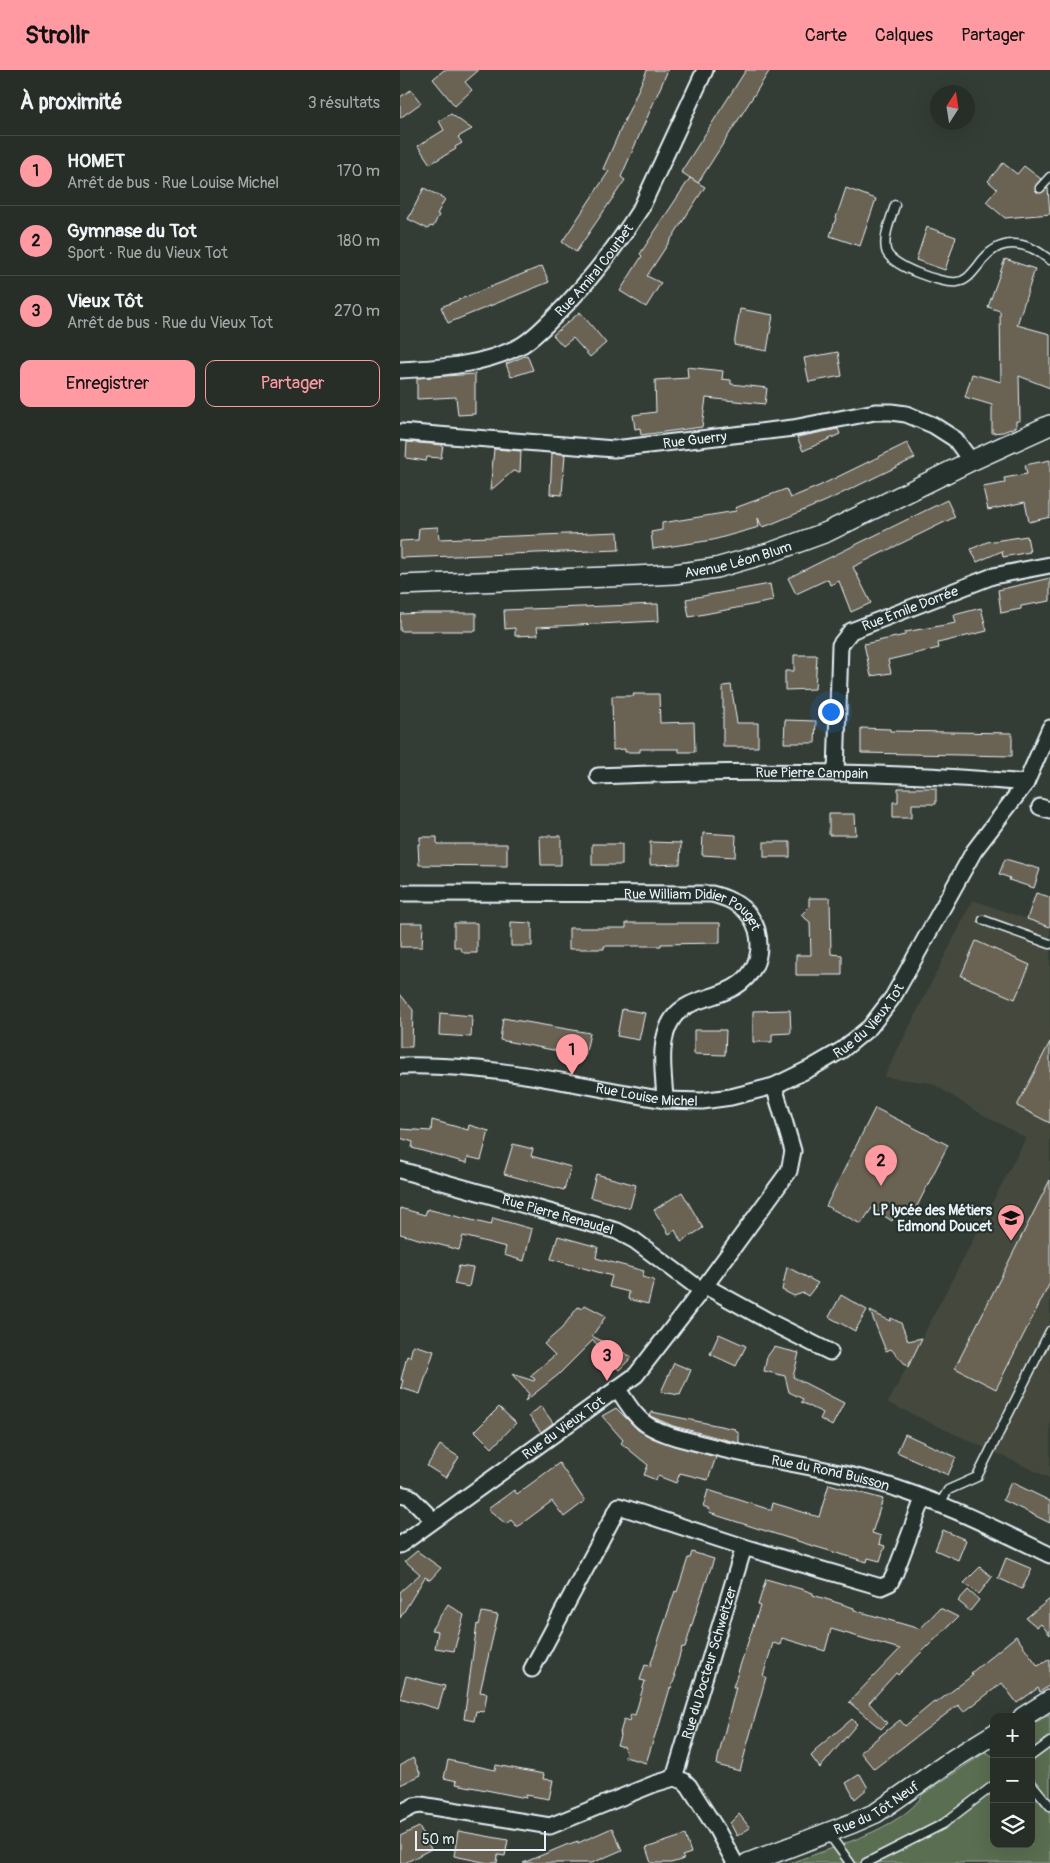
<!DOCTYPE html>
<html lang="fr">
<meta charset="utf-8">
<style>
:root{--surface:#272e28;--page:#333a34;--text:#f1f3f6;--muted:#a4a8a8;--line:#434a45;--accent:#ff9aa2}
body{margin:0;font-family:Pangolin,sans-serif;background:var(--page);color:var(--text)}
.controls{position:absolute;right:15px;bottom:15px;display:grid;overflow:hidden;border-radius:10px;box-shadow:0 5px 20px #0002}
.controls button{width:45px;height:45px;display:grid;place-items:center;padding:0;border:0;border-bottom:1px solid var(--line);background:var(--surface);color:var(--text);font:25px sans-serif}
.compass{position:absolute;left:530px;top:15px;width:45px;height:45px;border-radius:50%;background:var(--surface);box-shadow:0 5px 20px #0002;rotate:12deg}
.scale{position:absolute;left:15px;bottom:12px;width:131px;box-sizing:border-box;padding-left:5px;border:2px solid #e8f1f8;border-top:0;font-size:14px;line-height:18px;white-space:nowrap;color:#e8f1f8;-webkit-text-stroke:4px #26332d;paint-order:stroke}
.you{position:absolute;left:430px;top:641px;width:18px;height:18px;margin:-12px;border:4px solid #fff;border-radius:50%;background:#1a73e8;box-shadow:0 0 0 8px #1a73e833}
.badge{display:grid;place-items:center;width:32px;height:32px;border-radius:50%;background:var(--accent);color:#111;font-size:16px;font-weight:700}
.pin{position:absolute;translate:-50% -41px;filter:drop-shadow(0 1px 2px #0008)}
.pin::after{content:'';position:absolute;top:26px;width:18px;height:15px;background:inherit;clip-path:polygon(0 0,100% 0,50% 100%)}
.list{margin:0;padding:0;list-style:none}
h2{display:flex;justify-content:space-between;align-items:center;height:65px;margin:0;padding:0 20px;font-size:21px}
h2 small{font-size:16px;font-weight:400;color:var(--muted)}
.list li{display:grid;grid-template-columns:32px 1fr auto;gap:15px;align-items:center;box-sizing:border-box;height:70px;padding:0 20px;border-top:1px solid var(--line)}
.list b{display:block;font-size:19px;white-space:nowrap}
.list p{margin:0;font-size:16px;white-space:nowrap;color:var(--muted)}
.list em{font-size:16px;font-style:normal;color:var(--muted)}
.actions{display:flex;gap:10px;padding:15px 20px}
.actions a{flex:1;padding:11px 0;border:1px solid var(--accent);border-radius:10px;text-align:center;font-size:18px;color:var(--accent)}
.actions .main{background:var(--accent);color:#111}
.icon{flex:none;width:28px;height:28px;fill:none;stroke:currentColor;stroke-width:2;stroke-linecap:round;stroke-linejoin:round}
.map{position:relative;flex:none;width:650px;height:1793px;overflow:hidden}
header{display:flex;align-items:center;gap:30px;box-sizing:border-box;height:70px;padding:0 25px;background:var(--accent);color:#111}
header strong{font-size:24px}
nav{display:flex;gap:28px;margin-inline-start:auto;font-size:18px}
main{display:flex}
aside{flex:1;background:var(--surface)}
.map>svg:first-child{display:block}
.built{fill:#44483e}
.green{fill:#5a6e51;stroke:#a1b0a4}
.building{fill:#6a6353;stroke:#e8f1f8}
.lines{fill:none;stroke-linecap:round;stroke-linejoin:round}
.service-casing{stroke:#e8f1f8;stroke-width:11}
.minor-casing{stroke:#e8f1f8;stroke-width:19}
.tertiary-casing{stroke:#e8f1f8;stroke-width:22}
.service{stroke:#26332d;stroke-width:8}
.minor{stroke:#26332d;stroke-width:15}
.tertiary{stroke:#26332d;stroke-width:19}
.labels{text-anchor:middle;stroke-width:4.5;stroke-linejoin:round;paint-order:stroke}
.street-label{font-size:14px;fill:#e8f1f8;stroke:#26332d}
.poi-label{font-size:14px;font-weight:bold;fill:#e8f1f8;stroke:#26332d;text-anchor:end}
</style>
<header>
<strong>Strollr</strong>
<nav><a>Carte</a><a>Calques</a><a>Partager</a></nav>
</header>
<main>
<aside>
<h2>À proximité<small>3 résultats</small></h2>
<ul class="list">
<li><span class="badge">1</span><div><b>HOMET</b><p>Arrêt de bus · Rue Louise Michel</p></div><em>170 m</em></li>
<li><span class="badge">2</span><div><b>Gymnase du Tot</b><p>Sport · Rue du Vieux Tot</p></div><em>180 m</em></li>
<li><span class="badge">3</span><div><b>Vieux Tôt</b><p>Arrêt de bus · Rue du Vieux Tot</p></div><em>270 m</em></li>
</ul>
<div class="actions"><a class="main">Enregistrer</a><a>Partager</a></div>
</aside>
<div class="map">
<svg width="650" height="1793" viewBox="0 0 650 1793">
<rect width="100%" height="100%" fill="#343d35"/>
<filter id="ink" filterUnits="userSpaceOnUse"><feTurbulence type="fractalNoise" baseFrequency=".02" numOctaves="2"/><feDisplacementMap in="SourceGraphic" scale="10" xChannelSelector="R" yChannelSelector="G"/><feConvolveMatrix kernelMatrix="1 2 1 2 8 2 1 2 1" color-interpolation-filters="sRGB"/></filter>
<g filter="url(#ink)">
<polygon class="built" points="573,830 650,857 650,1408 488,1333 626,1068 571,1038 532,1013 484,1007"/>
<path class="green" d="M650,1644V1793H390C425,1780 505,1758 523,1724L586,1682L594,1687V1774H631V1655Z"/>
<g class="building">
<polygon points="44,0 79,0 65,12 72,20 55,36 33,9"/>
<polygon points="247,0 268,0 221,107 225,110 176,182 162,172 209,101 203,99"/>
<polygon points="346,0 370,0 298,113 281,102"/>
<polygon points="11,20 21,33 0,48 0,27"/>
<polygon points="51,44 72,59 58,67 62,73 55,77 56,79 30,94 18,76 44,60 39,51"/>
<polygon points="603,93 617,104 624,96 641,109 636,115 635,119 637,122 641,123 648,118 650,144 605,148 586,132 597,119 588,111"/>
<polygon points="290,108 305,117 247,206 261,213 246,237 220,221 242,186 240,184"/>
<polygon points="24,118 45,129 37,144 39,145 33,157 30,156 28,159 8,149"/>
<polygon points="446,118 476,129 460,176 430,166"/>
<polygon points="527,157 556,167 545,200 516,190"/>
<polygon points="605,189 635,199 617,255 650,264 650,318 619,306 620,351 616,351 616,357 603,362 592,363 592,335 565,327 572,304 601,312 600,241 588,237"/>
<polygon points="142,196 149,212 48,253 41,237"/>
<polygon points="340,239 373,245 367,281 334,275"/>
<polygon points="180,242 206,273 190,287 173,268 163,276 153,265"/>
<polygon points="438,282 442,306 409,312 404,288"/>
<polygon points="127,285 133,300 111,307 106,294"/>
<polygon points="287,297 323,301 322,309 331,310 331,314 367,318 365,334 306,328 302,357 241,365 240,358 235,359 233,345 256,342 255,310 288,308"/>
<polygon points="75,304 75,344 58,345 56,327 17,329 17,308"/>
<polygon points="438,359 440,364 403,381 397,367"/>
<polygon points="7,372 43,375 41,388 27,387 26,391 6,388"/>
<polygon points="507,373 515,388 426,431 369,455 362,457 358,448 359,457 313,470 253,479 251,462 262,460 262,453 336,441 335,438 386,419 390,428 419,416"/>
<polygon points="94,379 121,381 120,402 113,401 90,421"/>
<polygon points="152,383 165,384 162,425 150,424"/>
<polygon points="650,390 650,447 629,452 625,432 588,440 583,417 605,413 604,408 627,404 625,395"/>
<polygon points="547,430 555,447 453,497 471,533 451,542 439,511 430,515 428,509 396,524 388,508"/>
<polygon points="38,457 39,469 218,462 219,480 0,488 0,471 18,470 19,458"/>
<polygon points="627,466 630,482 603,487 602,481 577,492 571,479 587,472"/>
<polygon points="650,508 650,531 621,536 621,539 601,543 598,520"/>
<polygon points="370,514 373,531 289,547 286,529"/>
<polygon points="258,534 259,551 137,557 138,565 115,566 115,558 105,559 104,540"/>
<polygon points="581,538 587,561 538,573 539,578 488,590 491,603 471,606 464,574 505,565 505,562 556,553 554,545"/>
<polygon points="24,543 76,543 76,561 0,561 0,544"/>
<polygon points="394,585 417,585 415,619 385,620 385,601 394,601"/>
<polygon points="331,615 337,653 358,653 358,677 323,677 323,616"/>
<polygon points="233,624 259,624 260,653 294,652 295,682 279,682 279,679 240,679 240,682 225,682 225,679 213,680 212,626 234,626"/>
<polygon points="385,650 416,651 415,673 384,673"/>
<polygon points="461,658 490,659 490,661 612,663 612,686 461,683"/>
<polygon points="498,718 536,718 536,734 512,734 512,747 493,747 493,732 498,732"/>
<polygon points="429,744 455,744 456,765 429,765"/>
<polygon points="303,763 336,765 335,787 302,785"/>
<polygon points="140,766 161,766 161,795 141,795"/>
<polygon points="20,767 37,767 37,774 107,774 107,796 19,795 18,774 20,774"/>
<polygon points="250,772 281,773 280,794 250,795"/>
<rect x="364" y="772" width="26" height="15"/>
<rect x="192" y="774" width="30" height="21"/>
<polygon points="605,789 640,799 634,818 609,810 610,808 599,804"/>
<polygon points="636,823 650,827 650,857 627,849"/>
<polygon points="409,828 430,828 431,884 442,885 442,905 396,905 396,885 411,885 410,852 401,845 409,837"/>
<polygon points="111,852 132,853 132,876 111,876"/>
<polygon points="0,853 23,853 22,877 0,877"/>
<polygon points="54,853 77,853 77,883 64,883 59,877 54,877"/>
<polygon points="226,853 320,853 320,873 261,874 261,876 204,876 204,879 169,879 169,858 226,858"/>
<polygon points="576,871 630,895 615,929 561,906"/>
<polygon points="0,924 13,940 12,977 0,977"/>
<polygon points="222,939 245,943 239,970 217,966"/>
<polygon points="390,940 391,963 372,964 372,972 353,972 353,941"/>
<polygon points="40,943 72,946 71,967 39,965"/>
<polygon points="103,948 190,963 185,986 100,970"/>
<polygon points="294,960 326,960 325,985 294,984"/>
<polygon points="650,972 650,1053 617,1036"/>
<polygon points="475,1038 548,1075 512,1146 498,1139 492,1151 472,1138 461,1154 426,1136"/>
<polygon points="32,1050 68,1060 69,1055 89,1061 81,1090 68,1087 67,1093 12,1078 13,1072 0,1068 0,1059 31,1061"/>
<polygon points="113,1074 133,1079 131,1086 171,1097 164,1120 104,1104"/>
<polygon points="196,1104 236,1115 230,1138 190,1127"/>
<polygon points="650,1110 650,1213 596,1319 555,1298"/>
<polygon points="282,1122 303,1158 281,1172 275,1160 269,1164 254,1140"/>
<polygon points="0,1138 25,1145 27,1139 91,1155 93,1148 132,1159 124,1191 104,1185 106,1177 63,1166 59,1180 0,1164"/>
<polygon points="158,1166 198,1177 196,1188 244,1201 242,1207 254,1210 248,1234 228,1229 229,1222 209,1217 212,1206 151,1189"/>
<polygon points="59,1196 73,1198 69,1217 54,1214"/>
<polygon points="387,1197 418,1213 408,1226 403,1223 394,1226 382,1220"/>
<polygon points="441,1225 467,1240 455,1261 429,1247"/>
<polygon points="185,1235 206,1246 192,1266 232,1287 219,1300 193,1270 158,1305 125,1331 129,1324 112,1304 134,1311 135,1309 130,1306 155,1285 144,1274 162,1258 178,1237 182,1239"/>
<polygon points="470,1241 490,1251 491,1248 501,1253 508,1271 522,1268 508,1297 491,1279 486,1281"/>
<polygon points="319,1264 346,1276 336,1296 310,1284"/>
<polygon points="13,1275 34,1281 20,1324 1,1318 3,1310 1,1310 7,1286 10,1287"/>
<polygon points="374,1277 399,1283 393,1307 444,1333 432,1356 420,1349 423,1343 401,1332 403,1329 389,1322 385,1306 364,1301 367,1287"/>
<polygon points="274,1293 291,1300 280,1325 261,1322"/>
<polygon points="141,1336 153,1353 141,1362 129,1346"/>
<polygon points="99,1337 116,1353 92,1378 75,1361"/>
<polygon points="216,1338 238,1360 252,1368 274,1376 316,1387 308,1410 280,1403 276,1413 258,1406 256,1410 244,1405 248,1395 221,1373 223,1370 202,1346"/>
<polygon points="252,1342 335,1359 339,1364 339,1373 273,1356 250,1346"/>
<polygon points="505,1364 556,1387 548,1405 497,1382"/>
<polygon points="40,1375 59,1387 46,1408 27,1396"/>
<polygon points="159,1393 185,1431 164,1447 152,1431 117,1457 111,1450 106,1454 88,1439 114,1420 117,1424"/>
<polygon points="611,1412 650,1431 650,1453 603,1430"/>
<polygon points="429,1414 483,1429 472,1463 481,1466 479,1474 485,1476 480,1491 468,1488 467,1492 410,1475 309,1443 310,1440 303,1437 308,1420 371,1440 373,1433 419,1447"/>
<polygon points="543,1460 566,1470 558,1490 535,1480"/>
<polygon points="17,1481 41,1498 30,1510 25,1507 0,1548 0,1522 20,1504 5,1491"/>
<polygon points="292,1482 314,1489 298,1535 285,1578 282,1577 274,1605 276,1605 271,1618 270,1618 258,1659 257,1659 246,1693 225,1687 226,1681 224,1680 225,1677 217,1675 221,1663 220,1663 224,1649 229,1651 231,1644 235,1645 245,1611 240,1610 245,1595 250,1596 275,1521 277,1522 288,1488 290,1488"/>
<polygon points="606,1488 632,1499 622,1519 598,1508"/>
<polygon points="580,1497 592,1507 579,1524 564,1513"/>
<polygon points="366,1509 401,1519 413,1523 413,1525 454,1538 454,1540 520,1559 540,1538 558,1547 498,1605 496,1603 469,1633 487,1653 481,1659 449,1632 500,1579 431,1559 425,1581 382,1568 380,1575 373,1573 363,1606 366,1607 340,1701 317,1695 318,1688 336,1617 333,1617 360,1536 358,1535"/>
<polygon points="568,1520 579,1530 570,1541 558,1531"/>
<polygon points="650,1529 650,1565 641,1554 637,1557 626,1548"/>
<polygon points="48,1534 64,1545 54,1581 35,1578 38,1561 31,1560"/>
<polygon points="82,1542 98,1545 80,1622 87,1623 84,1642 76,1641 74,1651 64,1649 77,1554 79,1555"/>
<polygon points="616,1566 638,1596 650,1589 650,1615 640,1622 638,1618 617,1633 602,1613 564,1642 558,1635 474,1699 460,1682 500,1650 505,1656 534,1632 536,1633 573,1605 571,1603"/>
<polygon points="6,1606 45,1616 38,1639 0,1628"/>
<polygon points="452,1649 457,1654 420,1698 411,1686 416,1681 415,1680"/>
<polygon points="13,1688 21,1705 0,1715 0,1696"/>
<polygon points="48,1690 95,1700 96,1695 144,1704 143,1709 153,1710 149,1729 126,1725 126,1728 56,1714 57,1711 44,1708"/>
<polygon points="460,1704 468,1718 455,1729 446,1713"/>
<polygon points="339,1744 350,1758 337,1766 330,1753"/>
<polygon points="19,1757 31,1779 5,1793 0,1793 0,1766"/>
<polygon points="212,1758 222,1780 192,1793 123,1793 166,1775 178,1771 178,1773"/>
<polygon points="58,1761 108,1770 105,1786 98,1785 97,1793 88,1793 54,1786"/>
<polygon points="285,1765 291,1783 282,1786 284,1789 271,1793 251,1793 246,1778"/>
</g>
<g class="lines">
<defs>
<g id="service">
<polyline points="640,118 650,107"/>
<path d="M495,135C491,149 483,166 486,180C489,196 542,214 557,212C567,211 572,203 578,196C591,177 607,168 631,178C637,180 644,186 650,190"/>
<polyline points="583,850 650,874"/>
<polyline points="539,1435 548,1420 577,1407 650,1261"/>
<polyline points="631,1686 650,1672"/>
<polyline points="631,1713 650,1736"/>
<polyline points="428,1763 450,1793"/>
<polyline points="466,1793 543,1754 594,1715"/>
</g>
<g id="minor">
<path id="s1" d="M0,300C41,298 85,295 122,275C132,269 142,259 151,250C185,217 215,179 241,138L305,0"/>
<path id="s2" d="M0,362L214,379L393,358L475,342H491L506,344L533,355L555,369L571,391"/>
<path id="s3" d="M436,703L440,575L451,561L593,506L650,495"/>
<path id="s4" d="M198,706C341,700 484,700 626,713"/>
<polyline points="640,737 650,740"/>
<path id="s5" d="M0,823L312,824C332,829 350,838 357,860C360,872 360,885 354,897C336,932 291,922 273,948C257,971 264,1005 265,1030"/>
<path id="s6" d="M0,996C89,993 177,1015 265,1030L302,1031L331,1027L374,1016L411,998L442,980L470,957L493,927L574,781L626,713L650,658"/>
<path id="s7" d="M0,1100L217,1161L234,1170L301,1220"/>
<polyline points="305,1216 374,1254 430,1282"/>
<path id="s8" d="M217,1318C226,1331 235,1348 249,1356C266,1366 287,1370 306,1375C362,1390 420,1396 476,1412C536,1429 594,1458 650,1485"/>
<polyline points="0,1424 9,1426 33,1450"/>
<path id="s9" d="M0,1475L236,1305L305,1216L389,1101L393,1081L374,1016"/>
<polyline points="132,1599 219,1436 344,1477 481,1517 490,1513 495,1503 523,1429"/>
<polyline points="0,1743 14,1736 21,1735 150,1756 254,1714 274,1708"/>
<path id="s10" d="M335,1793L317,1760L289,1716L284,1711L274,1708L344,1477"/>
</g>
<g id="tertiary">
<path id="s11" d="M0,515L234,506L274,504L316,498L372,482L427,462L571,391L650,355"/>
<polyline points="623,1647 650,1630"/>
<path id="s12" d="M348,1793L453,1753L476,1743L555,1688L594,1664"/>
</g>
</defs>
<use href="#service" class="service-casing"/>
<use href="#minor" class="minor-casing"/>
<use href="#tertiary" class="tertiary-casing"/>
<use href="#service" class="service"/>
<use href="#minor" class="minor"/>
<use href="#tertiary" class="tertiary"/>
</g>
</g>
<defs>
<symbol id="school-pin" viewBox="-11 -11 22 30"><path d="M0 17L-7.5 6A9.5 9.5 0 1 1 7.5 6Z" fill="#ff9aa2" stroke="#26332d"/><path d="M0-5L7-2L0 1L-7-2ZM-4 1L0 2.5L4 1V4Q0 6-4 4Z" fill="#111"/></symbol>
</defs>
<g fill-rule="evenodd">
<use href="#school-pin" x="595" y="1132" width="32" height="43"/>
</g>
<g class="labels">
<g class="street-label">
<text dy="5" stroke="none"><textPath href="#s1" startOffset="230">Rue Amiral Courbet</textPath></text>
<text dy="5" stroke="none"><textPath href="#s2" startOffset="296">Rue Guerry</textPath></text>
<text dy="5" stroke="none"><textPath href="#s11" startOffset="340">Avenue Léon Blum</textPath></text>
<text dy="5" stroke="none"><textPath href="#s3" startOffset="209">Rue Émile Dorrée</textPath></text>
<text dy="5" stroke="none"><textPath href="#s4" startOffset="214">Rue Pierre Campain</textPath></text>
<text dy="5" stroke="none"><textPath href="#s5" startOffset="298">Rue William Didier Pouget</textPath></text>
<text dy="5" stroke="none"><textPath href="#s6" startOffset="495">Rue du Vieux Tot</textPath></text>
<text dy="5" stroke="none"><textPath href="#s6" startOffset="249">Rue Louise Michel</textPath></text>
<text dy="5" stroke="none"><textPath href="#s7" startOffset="164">Rue Pierre Renaudel</textPath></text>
<text dy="5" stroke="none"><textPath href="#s9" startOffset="201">Rue du Vieux Tot</textPath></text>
<text dy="5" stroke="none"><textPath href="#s8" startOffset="238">Rue du Rond Buisson</textPath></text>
<text dy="5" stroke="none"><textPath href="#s10" startOffset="228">Rue du Docteur Schweitzer</textPath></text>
<text dy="5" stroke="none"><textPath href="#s12" startOffset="140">Rue du Tôt Neuf</textPath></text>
</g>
<g class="poi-label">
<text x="592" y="1145">LP lycée des Métiers<tspan x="592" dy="16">Edmond Doucet</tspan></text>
</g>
</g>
</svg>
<div class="controls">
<button>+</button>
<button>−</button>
<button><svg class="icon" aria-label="layers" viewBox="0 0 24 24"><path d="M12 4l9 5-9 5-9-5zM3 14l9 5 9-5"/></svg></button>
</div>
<svg class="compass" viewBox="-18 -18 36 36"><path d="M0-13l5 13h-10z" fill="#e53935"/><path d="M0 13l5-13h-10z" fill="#a4a8a8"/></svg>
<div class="scale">50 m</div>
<div class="you"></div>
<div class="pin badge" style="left:172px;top:1005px">1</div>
<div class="pin badge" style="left:481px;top:1116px">2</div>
<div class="pin badge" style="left:207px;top:1311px">3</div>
</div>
</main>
